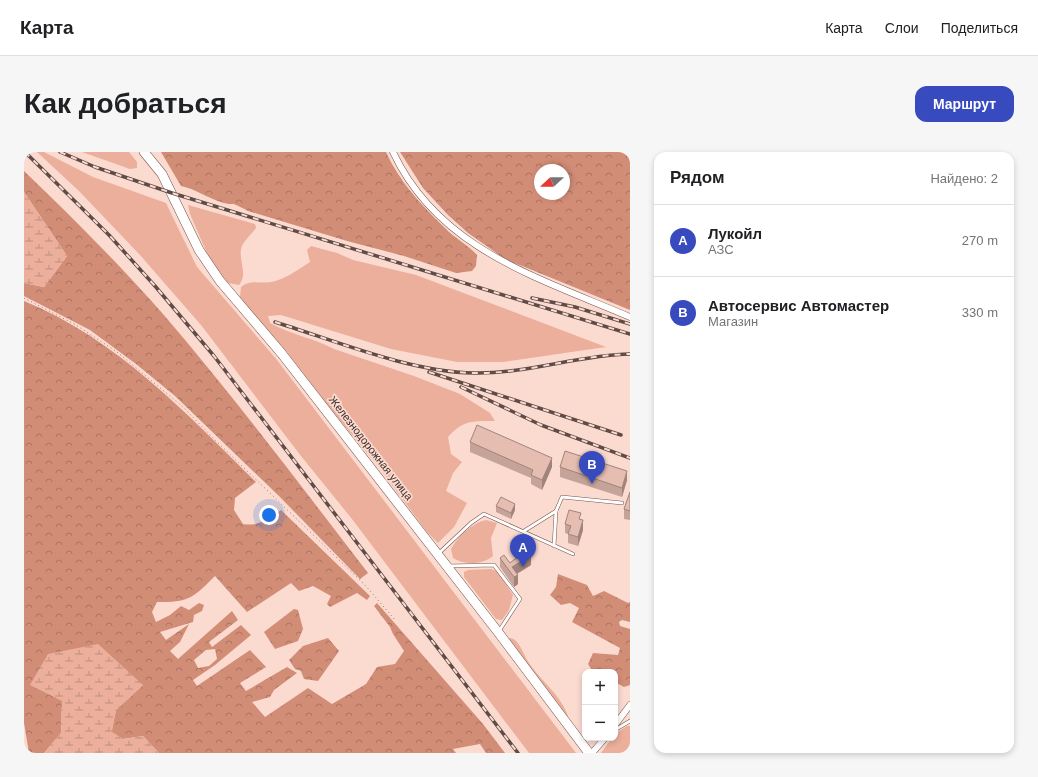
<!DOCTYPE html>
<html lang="ru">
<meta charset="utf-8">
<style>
:root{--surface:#fff;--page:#f6f6f6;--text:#202124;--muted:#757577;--line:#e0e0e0;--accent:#374bbe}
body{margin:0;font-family:Arial,sans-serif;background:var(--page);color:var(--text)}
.controls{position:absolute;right:12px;bottom:12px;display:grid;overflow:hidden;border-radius:8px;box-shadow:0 2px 6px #0003}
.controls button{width:36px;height:36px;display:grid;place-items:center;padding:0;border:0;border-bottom:1px solid var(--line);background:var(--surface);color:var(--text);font:20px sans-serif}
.compass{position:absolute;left:510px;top:12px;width:36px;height:36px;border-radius:50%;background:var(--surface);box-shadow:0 2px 6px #0003;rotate:248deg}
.you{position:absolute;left:245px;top:363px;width:14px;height:14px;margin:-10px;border:3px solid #fff;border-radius:50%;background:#1a73e8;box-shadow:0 0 0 6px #1a73e833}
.badge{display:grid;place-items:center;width:26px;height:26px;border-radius:50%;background:var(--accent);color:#fff;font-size:13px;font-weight:700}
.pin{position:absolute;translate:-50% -33px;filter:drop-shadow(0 1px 2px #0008)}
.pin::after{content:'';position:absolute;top:21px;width:14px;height:12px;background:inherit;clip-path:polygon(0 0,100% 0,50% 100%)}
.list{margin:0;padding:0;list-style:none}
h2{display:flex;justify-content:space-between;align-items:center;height:52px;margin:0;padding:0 16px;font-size:17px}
h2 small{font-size:13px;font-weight:400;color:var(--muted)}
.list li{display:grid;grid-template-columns:26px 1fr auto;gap:12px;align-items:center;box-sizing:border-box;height:72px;padding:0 16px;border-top:1px solid var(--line)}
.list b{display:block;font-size:15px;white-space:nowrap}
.list p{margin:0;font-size:13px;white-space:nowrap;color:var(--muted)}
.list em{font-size:13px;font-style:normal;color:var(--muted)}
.map{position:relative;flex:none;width:606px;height:601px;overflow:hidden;border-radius:12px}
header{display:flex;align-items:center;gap:24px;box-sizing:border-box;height:56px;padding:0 20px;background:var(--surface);border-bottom:1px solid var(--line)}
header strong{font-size:19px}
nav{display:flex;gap:22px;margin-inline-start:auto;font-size:14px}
.intro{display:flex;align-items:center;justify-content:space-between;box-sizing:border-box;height:96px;padding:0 24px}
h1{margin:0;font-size:28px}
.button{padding:10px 18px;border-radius:12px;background:var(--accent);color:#fff;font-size:14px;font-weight:700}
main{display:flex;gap:24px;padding:0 24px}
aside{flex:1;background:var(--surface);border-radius:12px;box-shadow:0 2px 6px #0003}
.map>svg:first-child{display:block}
.green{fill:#ebaf9b}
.forest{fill:url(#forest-crowns);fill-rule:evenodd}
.wetland{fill:url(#wetland-marsh)}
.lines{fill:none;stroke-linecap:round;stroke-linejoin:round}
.service-casing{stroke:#765348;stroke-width:4}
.minor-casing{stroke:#765348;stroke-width:7}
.secondary-casing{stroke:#765348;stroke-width:10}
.path{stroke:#937c74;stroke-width:1;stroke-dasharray:1 3;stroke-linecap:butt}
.service{stroke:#fff;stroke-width:3}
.minor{stroke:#fff;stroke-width:6}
.secondary{stroke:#fff;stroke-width:9}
.rail-casing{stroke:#5f4c47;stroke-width:3.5}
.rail{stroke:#fbdad0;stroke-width:2;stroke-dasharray:6;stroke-linecap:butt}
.wall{fill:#c5a398}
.shaded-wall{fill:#a0847c}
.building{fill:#e5bdb1;stroke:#a0847c}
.labels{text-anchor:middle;stroke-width:3.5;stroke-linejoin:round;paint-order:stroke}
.street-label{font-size:11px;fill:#3e2e29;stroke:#fbdad0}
</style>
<header>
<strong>Карта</strong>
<nav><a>Карта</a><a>Слои</a><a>Поделиться</a></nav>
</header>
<div class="intro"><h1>Как добраться</h1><a class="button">Маршрут</a></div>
<main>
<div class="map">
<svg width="606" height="601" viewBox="0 0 606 601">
<defs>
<pattern id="forest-crowns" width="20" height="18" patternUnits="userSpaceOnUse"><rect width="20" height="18" fill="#d28d77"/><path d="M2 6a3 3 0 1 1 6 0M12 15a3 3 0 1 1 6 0" fill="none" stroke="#ac7462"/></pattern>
<pattern id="wetland-marsh" width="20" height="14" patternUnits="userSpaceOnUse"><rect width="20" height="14" fill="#ebaf9b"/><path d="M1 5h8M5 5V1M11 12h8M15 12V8" fill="none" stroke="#c08f7e"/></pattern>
</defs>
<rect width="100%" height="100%" fill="#fbdad0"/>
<g class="green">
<polygon points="13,0 20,0 69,25 142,51 173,115 253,208 552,601 505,601 328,367 277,304 177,173 116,103 55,39"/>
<polygon points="58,0 105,0 113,10 113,16 106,17"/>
<path d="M164,53L231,72L232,76C227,83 219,89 217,97C215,110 224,122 215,133L204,131L188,111L182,99L166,62Z"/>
<path d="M287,94L313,101L329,108L392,123L582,195L479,210H433L367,197L257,163L244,164L246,171C267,183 290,186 310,197L390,224L436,242L466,261L471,269C449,269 439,268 424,285L427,302L438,310L429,321L422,339L443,351L430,375L414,391L403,380L354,314L310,261L263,200L216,146L217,135C227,127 235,132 247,130C258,129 277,116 286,110L283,98Z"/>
<path d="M462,368L473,371L467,386L469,404C459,413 440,413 429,406L427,397C434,385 448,371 462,368Z"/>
<polygon points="467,417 473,419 489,443 485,458 478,468 472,467 440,425 440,420 444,418"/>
<path d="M484,486C487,486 489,486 492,489C498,495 500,504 505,511C517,529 537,543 544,564L541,566Z"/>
<polygon points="603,574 606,574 606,601 577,601 588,586 591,586 591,582"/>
</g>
<g class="forest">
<path d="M137,0H362C375,29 397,53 420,75C430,86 443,92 453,103L452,114L448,119L432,121L380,104L323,89L224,59C220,57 215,54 210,52C207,52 203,52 200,51C185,47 172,37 157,34Z"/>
<path d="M376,0H606V158L481,107L444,81L424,63L399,36ZM516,18H540V42H516Z"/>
<path d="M0,19C48,65 95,112 139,162C211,246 277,334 344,421L336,427L255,344L151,244L112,212L66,178L0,144V131L20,135L43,104L0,40Z"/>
<path d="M0,149C93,187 162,261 232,330L211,346L210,358L219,372C234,375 245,366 257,358L346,444L343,448L333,441L306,455L303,452L307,444L289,434L275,439L267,431L223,460L191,424C170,445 165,451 133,450L128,460L132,470L146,463L157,454L165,458L175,451L180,453L178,459L170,463L169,470L136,480L142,488L165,472L156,490L146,499L154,507L208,459L214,468L185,490L188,495L217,473L227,483L191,513L169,528L173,534L226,498L242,515L216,531L222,539L263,515L273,521L250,538L246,545L228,550L241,565L284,536L308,552L342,532L353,515L371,512L380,499L369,482L366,475L350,454L353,451L459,572L481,601H462L456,592L429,597L432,601H135L119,584L99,587L87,580L92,558L119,533L38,549L37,581L20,601H5L0,571ZM191,497L193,507L185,514L174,516L170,508L182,498Z"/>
<polygon points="534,422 563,433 569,444 580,439 604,451 606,450 606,470 598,468 595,470 596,474 606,477 606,533 600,535 591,530 591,520 569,520 564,512 569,501 594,503 596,496 548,470 555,456 546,451 537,453 526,443 532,435"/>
<polygon points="270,457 274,458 279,477 274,489 251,497 240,480"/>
<polygon points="304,486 315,499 294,529 280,527 277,519 271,517 265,508 279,494"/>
</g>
<g class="wetland">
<polygon points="0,40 43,104 20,135 0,131"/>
<polygon points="74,492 119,533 92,558 88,580 99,587 119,584 135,601 20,601 37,581 38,549 6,533 24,502"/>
</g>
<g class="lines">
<defs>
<g id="service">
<polyline points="500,379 532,359 538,345 598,351"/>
<polyline points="530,394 532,359"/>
<polyline points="415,401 447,371 460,362 549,402"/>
<polyline points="424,414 470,413 496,447 475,479"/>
<polyline points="560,566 561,568"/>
<polyline points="591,578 606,569"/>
</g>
<g id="minor">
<path d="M369,0C414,97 515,126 606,165"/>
<polyline points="591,573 606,553"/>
<polyline points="568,601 581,586"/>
</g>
<polyline id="secondary" points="120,0 138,22 175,98 196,129 258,202 474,480 565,601"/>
</defs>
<use href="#service" class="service-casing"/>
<use href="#minor" class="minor-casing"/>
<use href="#secondary" class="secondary-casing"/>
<polyline class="path" points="0,146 52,173 93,200 159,255 189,286 341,433 372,469"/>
<use href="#service" class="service"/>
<use href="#minor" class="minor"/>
<use href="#secondary" class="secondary"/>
<defs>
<g id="rail">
<polyline points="1,0 85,83 131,134 190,204 494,601"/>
<polyline points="36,0 71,15 148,41 606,182"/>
<polyline points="508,146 551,155 606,172"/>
<path d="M251,170C312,189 386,220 450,221C503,222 554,203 606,202"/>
<polyline points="405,220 597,283"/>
<polyline points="437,235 517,273 606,306"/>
</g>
</defs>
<use href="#rail" class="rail-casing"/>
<use href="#rail" class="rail"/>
</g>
<g class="wall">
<polygon points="446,290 528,315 518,338 507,332 507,326 446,300"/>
<polygon points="536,315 603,328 598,345 536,325"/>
<polygon points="606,340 606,368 600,367 600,357"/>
<polygon points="472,354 491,358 487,367 472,360"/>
<polygon points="557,368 559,378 554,394 544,391 544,382 541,381 541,372"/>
<polygon points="495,401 507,413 493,422 494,432 490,435 476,415 476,406 486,411 495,404"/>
</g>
<g class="shaded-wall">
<polygon points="528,306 528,315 518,338 518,328"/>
<polygon points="603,319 603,328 598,345 598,336"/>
<polygon points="491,352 491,358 487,367 487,361"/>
<polygon points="559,368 559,378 554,394 554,385"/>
<polygon points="507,403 507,413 489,424 488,415"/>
<polygon points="494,423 494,432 490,435 490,425"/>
</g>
<g class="building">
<polygon points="453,273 528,306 518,328 507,323 509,318 446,290"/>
<polygon points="541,299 603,319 598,336 536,315"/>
<polygon points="606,340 606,359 600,357"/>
<polygon points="477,345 491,352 487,361 472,354"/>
<polygon points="545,358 557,361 555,367 559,368 554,385 544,382 547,374 541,372"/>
<polygon points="502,396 507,403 488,415 494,423 490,425 476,406 480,403 486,411 496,403 495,401"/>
</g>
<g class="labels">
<g class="street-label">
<text transform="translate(347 296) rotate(52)" y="4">Железнодорожная улица</text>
</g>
</g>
</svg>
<div class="controls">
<button>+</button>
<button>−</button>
</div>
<svg class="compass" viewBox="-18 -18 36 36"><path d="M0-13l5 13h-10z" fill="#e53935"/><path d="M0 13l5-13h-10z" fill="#757577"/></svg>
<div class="you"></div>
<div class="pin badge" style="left:499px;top:415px">A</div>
<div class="pin badge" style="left:568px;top:332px">B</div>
</div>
<aside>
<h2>Рядом<small>Найдено: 2</small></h2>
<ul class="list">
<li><span class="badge">A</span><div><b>Лукойл</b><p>АЗС</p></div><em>270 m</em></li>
<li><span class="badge">B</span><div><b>Автосервис Автомастер</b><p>Магазин</p></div><em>330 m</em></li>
</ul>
</aside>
</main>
